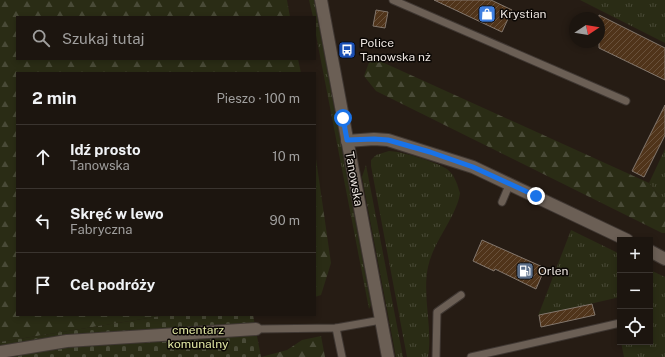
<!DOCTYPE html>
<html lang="pl">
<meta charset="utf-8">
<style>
:root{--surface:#1c150f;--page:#251e18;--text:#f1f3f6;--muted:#a09f9e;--line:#3a342f}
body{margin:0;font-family:"Public Sans",sans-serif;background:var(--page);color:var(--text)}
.controls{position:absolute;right:12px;bottom:12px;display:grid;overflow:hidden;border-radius:0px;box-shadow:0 2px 6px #0003}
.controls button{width:36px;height:36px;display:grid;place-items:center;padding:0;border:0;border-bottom:1px solid var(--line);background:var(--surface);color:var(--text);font:20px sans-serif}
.compass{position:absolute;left:569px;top:12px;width:36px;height:36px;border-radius:50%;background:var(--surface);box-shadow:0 2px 6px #0003;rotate:78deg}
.stop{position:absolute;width:12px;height:12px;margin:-9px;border:3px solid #1a73e8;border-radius:50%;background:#fff}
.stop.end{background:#1a73e8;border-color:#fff;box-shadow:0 1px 4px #0008}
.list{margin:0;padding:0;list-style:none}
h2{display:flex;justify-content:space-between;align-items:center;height:52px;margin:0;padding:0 16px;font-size:17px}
h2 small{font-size:13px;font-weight:400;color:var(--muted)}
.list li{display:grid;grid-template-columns:26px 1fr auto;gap:12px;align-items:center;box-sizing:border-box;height:64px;padding:0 16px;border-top:1px solid var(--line)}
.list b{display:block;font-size:15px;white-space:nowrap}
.list p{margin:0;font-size:13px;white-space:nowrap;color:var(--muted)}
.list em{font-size:13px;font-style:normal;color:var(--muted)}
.icon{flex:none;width:22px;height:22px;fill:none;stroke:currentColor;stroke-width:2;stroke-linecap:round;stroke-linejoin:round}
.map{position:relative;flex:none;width:665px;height:357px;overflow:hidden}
.search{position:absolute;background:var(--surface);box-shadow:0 2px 6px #0003;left:16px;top:16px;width:300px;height:44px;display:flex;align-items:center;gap:10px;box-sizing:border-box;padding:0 14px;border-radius:0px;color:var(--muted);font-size:15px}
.panel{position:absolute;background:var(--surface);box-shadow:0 2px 6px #0003;left:16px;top:72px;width:300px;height:244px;border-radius:0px}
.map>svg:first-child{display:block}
.grass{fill:url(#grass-tufts)}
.forest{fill:url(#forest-firs)}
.cemetery{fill:url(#cemetery-stones)}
.building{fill:url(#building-hatch);stroke:#83776d}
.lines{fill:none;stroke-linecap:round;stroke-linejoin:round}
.lane-casing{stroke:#3f3732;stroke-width:9}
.street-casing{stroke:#3f3732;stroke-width:14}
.secondary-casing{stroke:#3f3732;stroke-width:14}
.lane{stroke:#6b5f55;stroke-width:7}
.street{stroke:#6b5f55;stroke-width:12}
.secondary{stroke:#6b5f55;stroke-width:12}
.route{stroke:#1a73e8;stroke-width:5}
.labels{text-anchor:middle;stroke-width:3;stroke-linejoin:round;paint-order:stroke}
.poi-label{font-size:12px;fill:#eae3de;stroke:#0c0805;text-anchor:start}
.street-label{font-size:12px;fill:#eae3de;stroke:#0c0805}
.park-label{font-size:12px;fill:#e0e6a3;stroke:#0c0805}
</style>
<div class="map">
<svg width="665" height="357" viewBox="0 0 665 357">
<defs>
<pattern id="grass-tufts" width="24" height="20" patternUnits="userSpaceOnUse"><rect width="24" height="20" fill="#2a2c15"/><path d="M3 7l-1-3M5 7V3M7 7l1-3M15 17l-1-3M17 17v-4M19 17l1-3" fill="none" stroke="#494a37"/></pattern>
<pattern id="forest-firs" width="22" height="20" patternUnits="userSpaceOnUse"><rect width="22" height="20" fill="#2a2c15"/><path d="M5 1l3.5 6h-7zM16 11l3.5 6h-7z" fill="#494a37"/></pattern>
<pattern id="cemetery-stones" width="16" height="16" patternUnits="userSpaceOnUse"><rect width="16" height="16" fill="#2a2c15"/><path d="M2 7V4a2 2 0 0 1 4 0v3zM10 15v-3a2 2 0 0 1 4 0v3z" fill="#494a37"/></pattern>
<pattern id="building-hatch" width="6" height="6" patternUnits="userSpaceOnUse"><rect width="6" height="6" fill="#50341a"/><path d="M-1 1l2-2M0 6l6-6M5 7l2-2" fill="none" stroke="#69513b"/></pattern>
</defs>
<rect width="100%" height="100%" fill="#261c14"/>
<g class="grass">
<polygon points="309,0 314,0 371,305 369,309 315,30 315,17 313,17"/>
<polygon points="580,0 665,0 665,43"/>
<polygon points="665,149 665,203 649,183"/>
<path d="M389,151C400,151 437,162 447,169C455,175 457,184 460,193C457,216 433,242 428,267C422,297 433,328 428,357H407L371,166V160L376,155Z"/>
<polygon points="366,165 403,357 396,357 362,177"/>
<polygon points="571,230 620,254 620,297 538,316"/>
<polygon points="650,270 665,277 665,357 624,357 621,342 650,342"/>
</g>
<g class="forest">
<polygon points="0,0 287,0 290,17 17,17 17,59 298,59 301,73 17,73 17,315 167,315 0,342"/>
<polygon points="371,57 649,183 665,203 665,233 662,233 376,91 364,76"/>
<polygon points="315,152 331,263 321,295 315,297"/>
<polygon points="321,336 325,357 261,357 287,350 302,340"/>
</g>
<polygon class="cemetery" points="167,315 253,315 261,357 0,357 0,342"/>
<g class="building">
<polygon points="434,0 491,0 512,10 502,32"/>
<polygon points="376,10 388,12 385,28 373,26"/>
<polygon points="599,15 665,48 665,80 599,48"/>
<polygon points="665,105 665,135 644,177 632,171"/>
<polygon points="482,240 545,268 536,289 495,269 494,271 473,261"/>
<polygon points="592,304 595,315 541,327 539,315"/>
</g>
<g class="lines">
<defs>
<g id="lane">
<polyline points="393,0 626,101"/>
<polyline points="502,202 510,183"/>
<polyline points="336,328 342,357"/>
<polyline points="256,329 336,328 381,320"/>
<polyline points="436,357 437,312 461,295"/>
<polyline points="471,357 620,323"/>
</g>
<g id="street">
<polyline points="347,141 374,139 388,140 473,167 627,240"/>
<polyline points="650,251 665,259"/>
<polyline points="0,352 67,341 256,329"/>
</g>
<polyline id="secondary" points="321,0 388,357"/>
</defs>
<use href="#lane" class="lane-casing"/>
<use href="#street" class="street-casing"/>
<use href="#secondary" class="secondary-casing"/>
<use href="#lane" class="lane"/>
<use href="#street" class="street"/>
<use href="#secondary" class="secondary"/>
</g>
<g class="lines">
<polyline class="route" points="343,118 347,140 374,139 388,140 430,152 473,167 536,196"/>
</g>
<defs>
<symbol id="shop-square" viewBox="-11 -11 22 22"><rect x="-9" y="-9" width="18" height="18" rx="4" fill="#3f7fe0" stroke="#0c0805"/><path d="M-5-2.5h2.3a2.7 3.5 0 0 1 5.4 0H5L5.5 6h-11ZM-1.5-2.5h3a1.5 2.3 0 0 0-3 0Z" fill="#fff"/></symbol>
<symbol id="bus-square" viewBox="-11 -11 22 22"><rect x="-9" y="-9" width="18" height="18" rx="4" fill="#1a4fb4" stroke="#0c0805"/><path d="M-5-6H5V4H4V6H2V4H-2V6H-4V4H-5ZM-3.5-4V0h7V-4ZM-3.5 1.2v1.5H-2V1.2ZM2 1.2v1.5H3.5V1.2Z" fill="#fff"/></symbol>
<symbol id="fuel-square" viewBox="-11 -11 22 22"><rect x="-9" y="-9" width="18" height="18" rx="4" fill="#5c6f8a" stroke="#0c0805"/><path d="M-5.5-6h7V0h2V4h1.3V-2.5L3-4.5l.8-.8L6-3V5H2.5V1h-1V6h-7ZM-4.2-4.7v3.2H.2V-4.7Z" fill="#fff"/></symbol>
</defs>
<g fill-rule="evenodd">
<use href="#shop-square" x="477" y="4" width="20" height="20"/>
<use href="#bus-square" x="337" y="40" width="20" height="20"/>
<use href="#fuel-square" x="515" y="261" width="20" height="20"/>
</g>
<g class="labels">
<g class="poi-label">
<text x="500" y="18">Krystian</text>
<text x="360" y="47">Police<tspan x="360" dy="14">Tanowska nż</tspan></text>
<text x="538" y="275">Orlen</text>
</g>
<g class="street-label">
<text transform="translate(354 179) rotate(80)" y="4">Tanowska</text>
</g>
<g class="park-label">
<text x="198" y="334">cmentarz<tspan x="198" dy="14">komunalny</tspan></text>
</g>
</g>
</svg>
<div class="controls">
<button>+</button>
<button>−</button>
<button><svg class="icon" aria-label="locate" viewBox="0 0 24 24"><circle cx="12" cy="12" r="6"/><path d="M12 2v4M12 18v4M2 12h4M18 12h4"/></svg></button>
</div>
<svg class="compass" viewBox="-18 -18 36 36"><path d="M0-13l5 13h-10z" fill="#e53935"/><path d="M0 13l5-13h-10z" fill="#a09f9e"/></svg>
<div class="stop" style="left:343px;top:118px"></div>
<div class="stop end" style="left:536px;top:196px"></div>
<div class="search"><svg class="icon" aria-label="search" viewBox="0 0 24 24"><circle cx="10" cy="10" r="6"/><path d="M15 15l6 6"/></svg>Szukaj tutaj</div>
<section class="panel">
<h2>2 min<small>Pieszo · 100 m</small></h2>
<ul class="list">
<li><svg class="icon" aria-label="ahead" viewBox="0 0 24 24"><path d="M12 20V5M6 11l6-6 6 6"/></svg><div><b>Idź prosto</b><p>Tanowska</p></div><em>10 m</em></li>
<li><svg class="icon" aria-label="left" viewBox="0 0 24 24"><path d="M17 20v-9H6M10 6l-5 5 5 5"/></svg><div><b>Skręć w lewo</b><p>Fabryczna</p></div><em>90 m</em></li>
<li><svg class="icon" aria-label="arrive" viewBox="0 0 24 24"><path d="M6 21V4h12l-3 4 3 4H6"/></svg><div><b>Cel podróży</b></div></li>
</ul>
</section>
</div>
